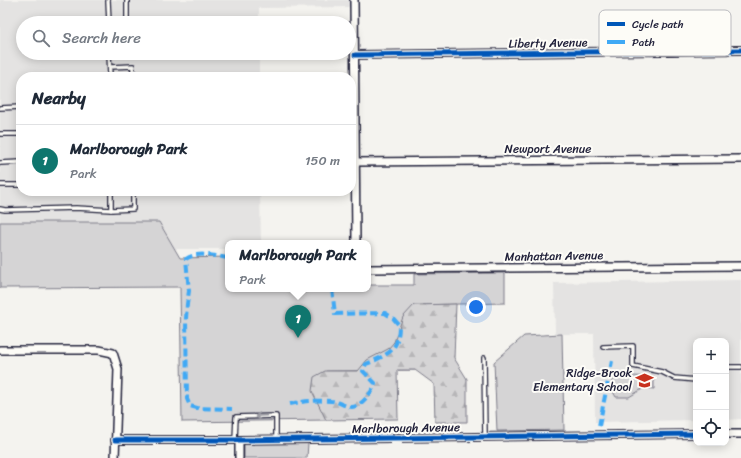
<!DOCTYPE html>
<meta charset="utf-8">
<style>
:root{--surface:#fff;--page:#f2f2f3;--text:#1f2937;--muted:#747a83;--line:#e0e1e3;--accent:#0f766e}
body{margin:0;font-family:Sriracha,sans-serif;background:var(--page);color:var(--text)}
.controls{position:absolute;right:12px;bottom:12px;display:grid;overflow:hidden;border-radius:8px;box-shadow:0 2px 10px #0003}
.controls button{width:36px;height:36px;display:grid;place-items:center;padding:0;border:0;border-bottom:1px solid var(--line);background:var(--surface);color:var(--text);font:20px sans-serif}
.you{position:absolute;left:476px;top:307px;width:14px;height:14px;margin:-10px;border:3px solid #fff;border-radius:50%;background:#1a73e8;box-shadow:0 0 0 6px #1a73e833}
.badge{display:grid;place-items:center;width:26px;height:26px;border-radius:50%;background:var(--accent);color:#fff;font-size:13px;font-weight:700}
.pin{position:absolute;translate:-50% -33px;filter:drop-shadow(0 1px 2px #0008)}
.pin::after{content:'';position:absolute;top:21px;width:14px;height:12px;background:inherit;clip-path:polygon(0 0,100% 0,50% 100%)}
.popup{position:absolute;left:225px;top:240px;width:146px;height:52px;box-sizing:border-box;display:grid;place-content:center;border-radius:8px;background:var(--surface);filter:drop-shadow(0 1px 3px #0005);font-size:13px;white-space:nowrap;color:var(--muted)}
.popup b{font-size:15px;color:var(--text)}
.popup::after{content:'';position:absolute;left:50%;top:100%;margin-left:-8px;border:8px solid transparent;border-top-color:var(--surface)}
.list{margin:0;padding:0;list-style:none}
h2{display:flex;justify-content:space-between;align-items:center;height:52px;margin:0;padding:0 16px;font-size:17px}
h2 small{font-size:13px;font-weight:400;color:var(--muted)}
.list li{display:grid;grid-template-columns:26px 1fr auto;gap:12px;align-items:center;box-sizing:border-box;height:72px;padding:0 16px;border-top:1px solid var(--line)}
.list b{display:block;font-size:15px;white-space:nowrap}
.list p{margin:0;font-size:13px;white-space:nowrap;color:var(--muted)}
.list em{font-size:13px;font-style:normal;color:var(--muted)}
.icon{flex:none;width:22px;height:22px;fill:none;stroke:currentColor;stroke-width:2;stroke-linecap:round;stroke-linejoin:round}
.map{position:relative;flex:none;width:741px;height:458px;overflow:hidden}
.search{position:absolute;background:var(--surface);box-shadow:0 2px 10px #0003;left:16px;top:16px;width:340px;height:44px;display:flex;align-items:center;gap:10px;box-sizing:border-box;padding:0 14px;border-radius:22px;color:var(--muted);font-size:15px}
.panel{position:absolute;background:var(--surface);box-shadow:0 2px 10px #0003;left:16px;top:72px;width:340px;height:124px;border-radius:16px}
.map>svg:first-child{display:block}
.built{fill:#e4e3e2}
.green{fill:#d5d4d5;stroke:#7c7b88}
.forest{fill:url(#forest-firs);stroke:#7c7b88}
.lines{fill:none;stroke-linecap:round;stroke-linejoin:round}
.lane-casing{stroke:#22223b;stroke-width:6}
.street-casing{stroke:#22223b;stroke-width:10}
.lane{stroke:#fdfcf7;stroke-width:3.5}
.street{stroke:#fdfcf7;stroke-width:7}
.quiet{stroke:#3fa9f5;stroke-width:4;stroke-dasharray:8 4;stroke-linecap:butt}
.cycleway-casing{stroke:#fdfcf7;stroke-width:8}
.cycleway{stroke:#0057b8;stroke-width:5}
.oneway{stroke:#9a9aa2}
.labels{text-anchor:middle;stroke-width:4;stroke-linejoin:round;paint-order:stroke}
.street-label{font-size:12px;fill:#22223b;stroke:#fdfcf7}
.poi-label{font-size:12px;fill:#22223b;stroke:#fdfcf7;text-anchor:end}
.key{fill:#fdfcf7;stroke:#bbbbbf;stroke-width:1}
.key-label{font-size:11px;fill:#22223b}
</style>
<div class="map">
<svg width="741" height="458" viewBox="0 0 741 458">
<defs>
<pattern id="forest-firs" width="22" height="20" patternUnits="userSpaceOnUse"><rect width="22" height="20" fill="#d5d4d5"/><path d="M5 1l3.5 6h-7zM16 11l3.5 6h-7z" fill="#b7b6b8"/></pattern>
</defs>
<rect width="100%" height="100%" fill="#f4f3ef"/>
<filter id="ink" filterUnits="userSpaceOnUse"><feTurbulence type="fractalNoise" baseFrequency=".025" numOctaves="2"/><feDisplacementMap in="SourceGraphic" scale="8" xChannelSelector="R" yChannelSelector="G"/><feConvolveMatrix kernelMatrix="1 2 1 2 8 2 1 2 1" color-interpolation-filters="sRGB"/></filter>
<g filter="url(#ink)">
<g class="built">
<polygon points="0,0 354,0 354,7 259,8 259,23 23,23 23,53 259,53 259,77 21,77 21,191 260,191 261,243 228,243 228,249 175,249 159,222 0,222"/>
<polygon points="741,280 741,419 726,420 726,341 696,341 696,420 595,422 594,334 555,334 554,283"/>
</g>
<g class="green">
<polygon points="0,222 159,222 180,258 228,257 228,289 368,289 368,285 414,285 414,274 505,273 505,303 415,305 415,370 326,371 326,420 182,422 180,287 0,288"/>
<polygon points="562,334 564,430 497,431 494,362 524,336"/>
<polygon points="612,375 654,377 654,389 644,388 629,397 616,397 612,390"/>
<polygon points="244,443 308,443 307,458 244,458"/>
</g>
<polygon class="forest" points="456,304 454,358 467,379 467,422 435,422 434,384 415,370 397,370 398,419 326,420 312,391 314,377 325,371 358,371 367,360 388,349 394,342 403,317 414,305"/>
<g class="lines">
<defs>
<g id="lane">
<polyline points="108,0 109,23"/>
<polyline points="127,0 127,23"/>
<polyline points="109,53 110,77"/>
<polyline points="110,67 133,66 133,77"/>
<polyline points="0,108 21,107"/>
<polyline points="0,134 21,134"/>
<polyline points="0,163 21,162"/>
<polyline points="0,185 21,185"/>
<polyline points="111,191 111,210 133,209 133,191"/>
<polyline points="0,209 5,210 76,208 111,210"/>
<polyline points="603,347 633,346 633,366 662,372 674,378 696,380"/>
<polyline points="484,358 485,437"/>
<polyline points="726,367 741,367"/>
<polyline points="235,440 236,417 276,416 276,440"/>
</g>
<g id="street">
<polyline points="354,0 356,243"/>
<polyline points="355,55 741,50"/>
<polyline points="355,162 741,159"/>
<polyline points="368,269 741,266"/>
<polyline points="0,350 99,350 113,353 118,369 115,458"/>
<polyline points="726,434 741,434"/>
<polyline points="115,440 239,440 696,434"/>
<polyline points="239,458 239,440"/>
</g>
</defs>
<use href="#lane" class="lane-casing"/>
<use href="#street" class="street-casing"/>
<use href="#lane" class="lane"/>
<use href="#street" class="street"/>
<g class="quiet">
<path d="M228,258C216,256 196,251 186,259L189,291L187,304L186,319L187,399L190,406L197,408L232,409"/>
<path d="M290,404C303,401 318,400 331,401C338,401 345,407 352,407C361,407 374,390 375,383L363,371L366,364C374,361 390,354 394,347C398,341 399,332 399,325L393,318L385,313L335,314L332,289"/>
<polyline points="599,426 612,361"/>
</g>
<defs>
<g id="cycleway">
<polyline points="355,55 741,50"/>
<polyline points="115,440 239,440 696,434"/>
</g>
</defs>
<use href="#cycleway" class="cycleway-casing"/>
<use href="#cycleway" class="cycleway"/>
</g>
<defs><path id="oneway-shaft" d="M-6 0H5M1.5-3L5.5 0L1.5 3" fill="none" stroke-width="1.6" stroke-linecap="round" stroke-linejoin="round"/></defs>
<use class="oneway" href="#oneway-shaft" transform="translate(261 416) rotate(178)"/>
</g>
<defs>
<symbol id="school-bare" viewBox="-9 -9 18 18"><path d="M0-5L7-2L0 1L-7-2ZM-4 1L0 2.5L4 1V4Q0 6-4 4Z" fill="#c8321e" stroke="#fdfcf7" stroke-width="2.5" paint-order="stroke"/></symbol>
</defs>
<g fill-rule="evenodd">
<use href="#school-bare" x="632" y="368" width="25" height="25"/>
</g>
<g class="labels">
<g class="street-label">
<text transform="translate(548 43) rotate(-1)" y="4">Liberty Avenue</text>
<text x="548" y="153">Newport Avenue</text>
<text transform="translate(554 256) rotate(-1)" y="4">Manhattan Avenue</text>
<text transform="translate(406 428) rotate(-1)" y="4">Marlborough Avenue</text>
</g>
<g class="poi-label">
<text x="632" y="377">Ridge-Brook<tspan x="632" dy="14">Elementary School</tspan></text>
</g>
</g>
<rect x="599" y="10" width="132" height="46" rx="6" class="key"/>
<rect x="607" y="22" width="18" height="4" fill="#0057b8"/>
<rect x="607" y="40" width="18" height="4" fill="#3fa9f5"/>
<g class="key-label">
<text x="632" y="28">Cycle path</text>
<text x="632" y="46">Path</text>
</g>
</svg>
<div class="controls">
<button>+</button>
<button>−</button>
<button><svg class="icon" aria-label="locate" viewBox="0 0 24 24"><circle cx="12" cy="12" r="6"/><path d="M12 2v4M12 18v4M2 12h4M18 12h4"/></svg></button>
</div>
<div class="you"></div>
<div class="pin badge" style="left:298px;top:338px">1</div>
<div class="popup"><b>Marlborough Park</b>Park</div>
<div class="search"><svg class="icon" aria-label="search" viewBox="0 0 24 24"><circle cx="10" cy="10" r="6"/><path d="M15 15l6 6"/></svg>Search here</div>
<section class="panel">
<h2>Nearby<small></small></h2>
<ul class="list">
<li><span class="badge">1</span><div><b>Marlborough Park</b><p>Park</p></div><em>150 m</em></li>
</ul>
</section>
</div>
